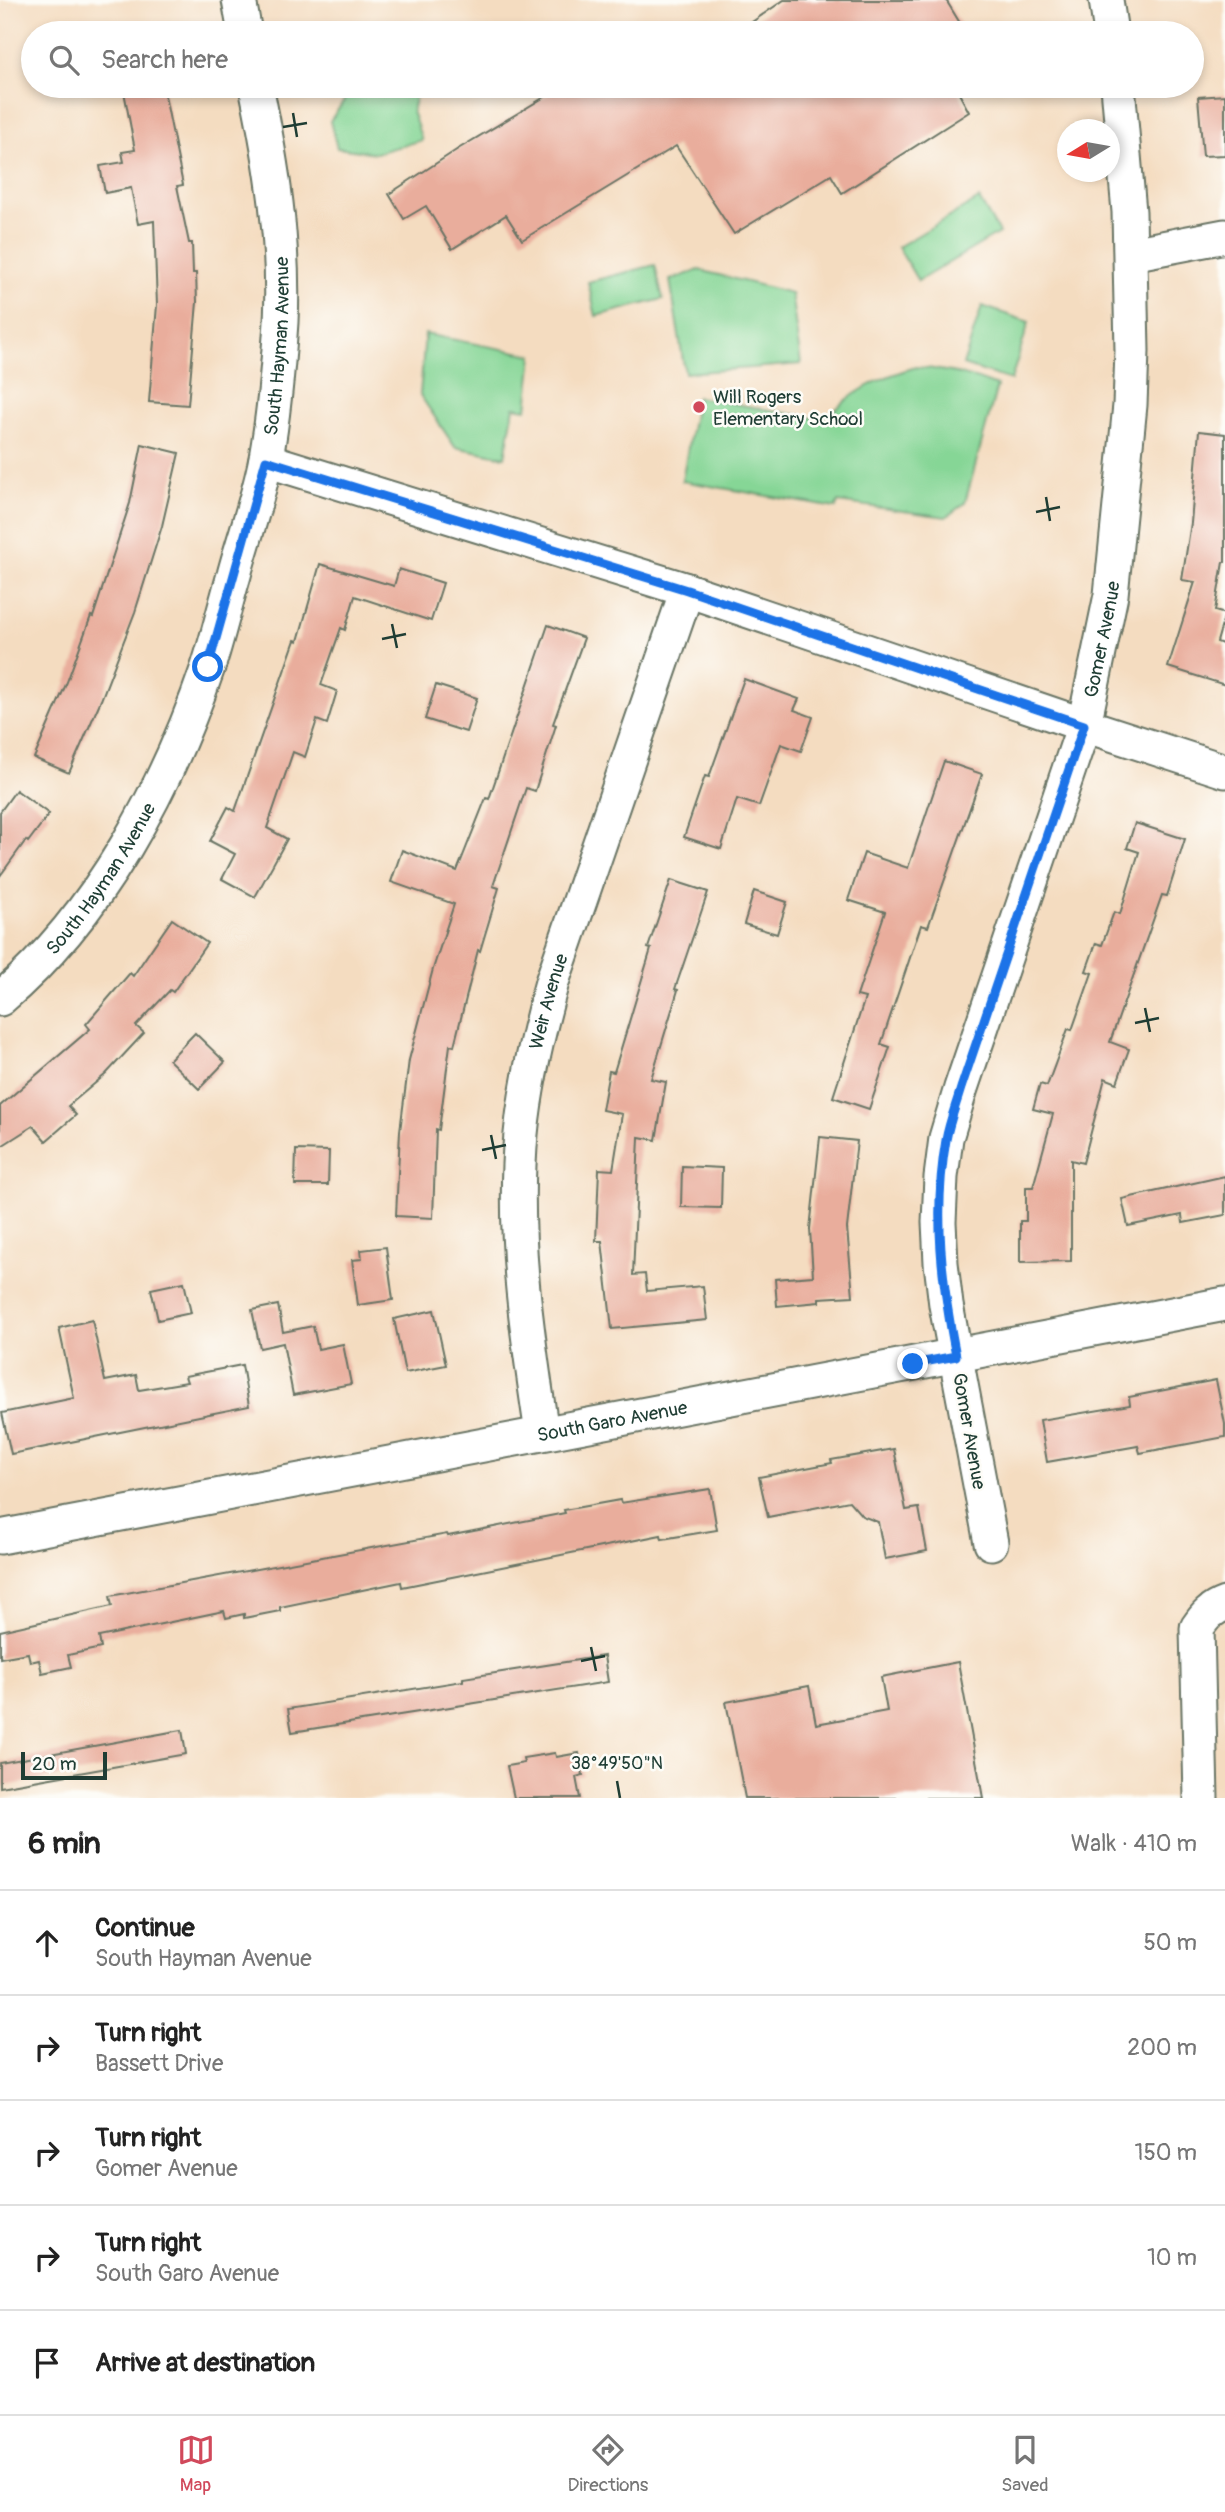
<!DOCTYPE html>
<meta charset="utf-8">
<style>
:root{--surface:#fff;--page:#f6f6f6;--text:#222;--muted:#767676;--line:#e0e0e0;--accent:#d1495b}
body{margin:0;font-family:Pangolin,sans-serif;background:var(--page);color:var(--text)}
.compass{position:absolute;left:1057px;top:119px;width:63px;height:63px;border-radius:50%;background:var(--surface);box-shadow:0 4px 10px #0003;rotate:259deg}
.scale{position:absolute;left:21px;bottom:18px;width:86px;box-sizing:border-box;padding-left:7px;border:4px solid #1f3d34;border-top:0;font-size:19px;line-height:24px;white-space:nowrap;color:#1f3d34;-webkit-text-stroke:5px #fdfcf7;paint-order:stroke}
.stop{position:absolute;width:21px;height:21px;margin:-16px;border:5px solid #1a73e8;border-radius:50%;background:#fff}
.stop.end{background:#1a73e8;border-color:#fff;box-shadow:0 2px 7px #0008}
.list{margin:0;padding:0;list-style:none}
h2{display:flex;justify-content:space-between;align-items:center;height:91px;margin:0;padding:0 28px;font-size:30px}
h2 small{font-size:23px;font-weight:400;color:var(--muted)}
.list li{display:grid;grid-template-columns:46px 1fr auto;gap:21px;align-items:center;box-sizing:border-box;height:105px;padding:0 28px;border-top:2px solid var(--line)}
.list b{display:block;font-size:26px;white-space:nowrap}
.list p{margin:0;font-size:23px;white-space:nowrap;color:var(--muted)}
.list em{font-size:23px;font-style:normal;color:var(--muted)}
.icon{flex:none;width:38px;height:38px;fill:none;stroke:currentColor;stroke-width:2;stroke-linecap:round;stroke-linejoin:round}
.map{position:relative;flex:none;width:1225px;height:1798px;overflow:hidden}
.search{position:absolute;background:var(--surface);box-shadow:0 4px 10px #0003;left:21px;right:21px;top:21px;height:77px;display:flex;align-items:center;gap:18px;box-sizing:border-box;padding:0 24px;border-radius:38px;color:var(--muted);font-size:26px}
.sheet{height:616px;background:var(--surface)}
nav{display:flex;justify-content:space-around;align-items:center;box-sizing:border-box;height:98px;border-top:2px solid var(--line);background:var(--surface);font-size:19px;color:var(--muted)}
nav a{display:grid;justify-items:center;gap:4px}
nav .on{color:var(--accent)}
.map>svg:first-child{display:block}
.green{fill:#86d696;stroke:#528a65;stroke-width:2}
.building{fill:#e9ad9c}
.lines{fill:none;stroke-linecap:round;stroke-linejoin:round}
.street-casing{stroke:#6a7565;stroke-width:37}
.street{stroke:#fff;stroke-width:33}
.route{stroke:#1a73e8;stroke-width:9}
.ticks{fill:none;stroke:#1f3d34;stroke-width:2.5}
.poi-dot{fill:#d1495b;stroke:#fdfcf7;stroke-width:2.5}
.labels{text-anchor:middle;stroke-width:5;stroke-linejoin:round;paint-order:stroke}
.street-label{font-size:19px;fill:#1f3d34;stroke:#fdfcf7}
.poi-label{font-size:19px;fill:#1f3d34;stroke:#fdfcf7;text-anchor:start}
.ticks-label{font-size:18px;text-anchor:middle;fill:#1f3d34;stroke:#fdfcf7;stroke-width:5;stroke-linejoin:round;paint-order:stroke}
</style>
<div class="map">
<svg width="1225" height="1798" viewBox="0 0 1225 1798">
<rect width="100%" height="100%" fill="#fdfcf7"/>
<filter id="ink" filterUnits="userSpaceOnUse"><feTurbulence type="fractalNoise" baseFrequency=".0143" numOctaves="2"/><feDisplacementMap in="SourceGraphic" scale="14" xChannelSelector="R" yChannelSelector="G"/><feConvolveMatrix kernelMatrix="1 2 1 2 8 2 1 2 1" color-interpolation-filters="sRGB"/></filter>
<filter id="wash" filterUnits="userSpaceOnUse"><feTurbulence type="fractalNoise" baseFrequency=".00686" numOctaves="4" result="noise"/><feDisplacementMap in="SourceGraphic" scale="28" xChannelSelector="R" yChannelSelector="G"/><feGaussianBlur stdDeviation="1.57" result="paint"/><feColorMatrix in="noise" values="0 0 0 0 0 0 0 0 0 0 0 0 0 0 0 0 0 1.4 0 .05"/><feComposite in="paint" operator="in"/></filter>
<g filter="url(#wash)">
<rect width="100%" height="100%" fill="#f4dcc0"/>
<g class="green">
<polygon points="341,86 415,86 417,91 412,111 422,140 376,153 337,148 330,121 344,101"/>
<polygon points="979,199 999,233 918,281 898,247"/>
<polygon points="655,265 663,299 596,316 588,282"/>
<polygon points="699,270 791,293 801,364 685,373 670,280"/>
<polygon points="982,306 1029,322 1011,380 963,365"/>
<polygon points="425,334 533,355 527,409 514,407 505,457 455,447 420,395"/>
<path d="M916,367C945,369 970,375 997,386L965,503L946,517L838,502L836,508L682,481L697,397L825,420C850,392 880,377 916,367Z"/>
</g>
<g id="blocks">
<g class="building">
<polygon points="784,0 946,0 966,33 736,33"/>
<polygon points="123,86 163,86 183,185 177,186 189,243 192,243 193,273 196,273 197,302 188,405 149,402 157,305 154,221 138,224 131,188 105,193 100,166 124,162 122,152 135,150"/>
<polygon points="563,86 955,86 969,112 842,193 831,175 734,234 676,146 522,240 506,215 452,249 426,206 404,219 389,194 458,149"/>
<polygon points="1225,95 1225,155 1203,156 1198,97"/>
<polygon points="1199,431 1225,434 1225,562 1223,562 1215,611 1225,614 1217,642 1225,645 1225,685 1168,667 1195,582 1182,580 1191,523"/>
<polygon points="142,444 179,453 162,526 135,612 101,700 69,773 34,758 67,682 91,616 93,617 130,503"/>
<polygon points="320,564 394,586 399,569 443,583 431,621 355,596 345,630 341,628 321,685 337,691 327,724 317,720 305,757 293,752 267,828 287,839 255,897 222,879 235,854 210,841 228,807 235,811 295,640 298,641"/>
<polygon points="548,625 584,638 553,724 556,725 535,791 526,788 493,886 499,888 480,951 478,950 454,1046 450,1045 439,1130 436,1129 433,1218 396,1216 400,1131 409,1060 433,969 454,904 391,882 402,850 457,871 486,798 489,799"/>
<polygon points="744,679 799,699 794,710 813,717 801,751 781,744 759,806 737,799 721,849 684,837 705,776 709,777"/>
<polygon points="436,685 477,698 466,732 425,719"/>
<polygon points="944,761 982,774 928,927 921,925 881,1044 890,1047 869,1109 833,1097 865,998 857,996 885,912 848,900 864,853 908,868"/>
<polygon points="16,790 49,814 28,842 26,840 0,876 0,812"/>
<polygon points="1135,823 1185,839 1167,896 1162,895 1110,1042 1129,1049 1117,1083 1105,1078 1083,1163 1071,1160 1071,1261 1020,1262 1020,1221 1026,1221 1026,1187 1033,1187 1053,1114 1033,1109 1040,1084 1047,1086 1068,1029 1072,1030 1092,973 1086,971 1096,943 1102,945 1114,912 1120,914 1139,852 1127,848"/>
<polygon points="671,880 708,892 675,989 678,990 651,1079 666,1082 656,1140 639,1137 633,1275 645,1274 647,1291 703,1286 707,1320 612,1329 602,1241 596,1241 599,1169 613,1170 622,1114 602,1110 609,1071 614,1072 651,949 648,948"/>
<polygon points="754,891 787,902 777,934 744,924"/>
<polygon points="172,919 207,943 173,992 170,990 136,1026 144,1033 106,1074 68,1106 76,1115 46,1141 33,1126 0,1147 0,1106 90,1029 86,1024 130,973 133,976"/>
<polygon points="195,1033 225,1062 199,1089 169,1060"/>
<polygon points="820,1137 857,1141 847,1228 853,1296 819,1298 819,1302 777,1306 775,1279 813,1276 810,1229"/>
<polygon points="296,1150 329,1151 328,1185 295,1185"/>
<polygon points="682,1166 722,1168 721,1208 681,1207"/>
<polygon points="1225,1176 1225,1215 1183,1223 1182,1215 1128,1226 1122,1199"/>
<polygon points="386,1247 393,1300 358,1305 352,1260 362,1259 361,1250"/>
<polygon points="184,1282 191,1313 158,1320 151,1289"/>
<polygon points="278,1305 283,1332 313,1326 318,1349 343,1344 351,1384 293,1395 283,1343 260,1348 252,1310"/>
<polygon points="434,1310 446,1365 405,1373 394,1319"/>
<polygon points="92,1320 105,1381 136,1375 139,1390 187,1382 185,1376 242,1365 249,1406 11,1454 2,1413 74,1398 59,1328"/>
<polygon points="1216,1380 1225,1424 1225,1437 1140,1453 1138,1446 1047,1462 1040,1420 1130,1405 1129,1397"/>
<polygon points="894,1449 906,1510 919,1508 927,1551 885,1559 878,1522 862,1516 849,1501 768,1517 759,1477 832,1463 831,1460"/>
<polygon points="710,1489 717,1530 662,1539 661,1535 402,1587 401,1582 280,1607 280,1611 244,1618 244,1614 226,1618 224,1611 99,1637 101,1648 68,1655 71,1667 42,1673 39,1660 30,1662 28,1653 0,1658 0,1631 112,1606 110,1596 447,1534 448,1536 565,1513 564,1510 620,1500 621,1503"/>
<polygon points="604,1656 608,1682 292,1732 288,1709 463,1681 463,1678"/>
<polygon points="958,1662 983,1798 745,1798 726,1702 809,1686 816,1724 887,1711 881,1677"/>
<polygon points="182,1730 186,1754 0,1787 0,1763"/>
<polygon points="555,1753 556,1757 579,1753 583,1775 576,1777 580,1798 514,1798 507,1766 524,1763 523,1758"/>
</g>
</g>
</g>
<g filter="url(#ink)">
<use href="#blocks" fill-opacity="0" stroke="#6a7565" stroke-width="2"/>
<g class="lines">
<defs>
<g id="street">
<polyline points="239,0 245,33"/>
<polyline points="1106,0 1111,33"/>
<polyline points="1131,254 1225,236"/>
<polyline points="266,460 687,590 1084,725 1225,771"/>
<path id="s1" d="M0,999C99,916 167,787 208,667C218,637 225,605 234,575C244,537 259,497 266,458C274,413 278,367 281,322C285,242 272,163 256,86"/>
<path id="s2" d="M542,1433C527,1334 512,1235 521,1134C526,1082 538,1032 552,982L687,590"/>
<path id="s3" d="M0,1537L1225,1304"/>
<path id="s4" d="M991,1543L946,1305L941,1263L939,1222L941,1177L946,1138L961,1088L1084,725L1111,595L1130,405L1132,351L1129,212L1118,86"/>
<path d="M1201,1798L1197,1628C1205,1616 1211,1609 1225,1604"/>
</g>
</defs>
<use href="#street" class="street-casing"/>
<use href="#street" class="street"/>
</g>
</g>
<g class="lines" filter="url(#ink)">
<path class="route" d="M208,667L266,460L687,590L1084,725L961,1088C956,1105 949,1123 946,1140C933,1213 942,1284 956,1356L913,1364"/>
</g>
<path class="ticks" d="M293,113L297,137M283,127L307,123M1046,497L1050,521M1036,512L1060,507M392,624L397,648M382,639L406,634M1145,1008L1150,1032M1135,1023L1159,1018M491,1135L496,1159M482,1150L506,1145M591,1647L596,1671M581,1661L605,1656M617,1781L620,1798"/>
<circle class="poi-dot" cx="699" cy="407" r="7"/>
<g class="labels">
<g class="street-label">
<text dy="7" stroke="none"><textPath href="#s1" startOffset="726">South Hayman Avenue</textPath></text>
<text dy="7" stroke="none"><textPath href="#s4" startOffset="933">Gomer Avenue</textPath></text>
<text dy="7" stroke="none"><textPath href="#s1" startOffset="158">South Hayman Avenue</textPath></text>
<text dy="7" stroke="none"><textPath href="#s2" startOffset="436">Weir Avenue</textPath></text>
<text dy="7" stroke="none"><textPath href="#s3" startOffset="623">South Garo Avenue</textPath></text>
<text transform="translate(970 1431) rotate(80)" y="7">Gomer Avenue</text>
</g>
<g class="poi-label">
<text x="713" y="403">Will Rogers<tspan x="713" dy="22">Elementary School</tspan></text>
</g>
</g>
<g class="ticks-label">
<text x="617" y="1769">38°49'50"N</text>
</g>
</svg>
<svg class="compass" viewBox="-18 -18 36 36"><path d="M0-13l5 13h-10z" fill="#e53935"/><path d="M0 13l5-13h-10z" fill="#767676"/></svg>
<div class="scale">20 m</div>
<div class="stop" style="left:208px;top:667px"></div>
<div class="stop end" style="left:913px;top:1364px"></div>
<div class="search"><svg class="icon" aria-label="search" viewBox="0 0 24 24"><circle cx="10" cy="10" r="6"/><path d="M15 15l6 6"/></svg>Search here</div>
</div>
<section class="sheet">
<h2>6 min<small>Walk · 410 m</small></h2>
<ul class="list">
<li><svg class="icon" aria-label="ahead" viewBox="0 0 24 24"><path d="M12 20V5M6 11l6-6 6 6"/></svg><div><b>Continue</b><p>South Hayman Avenue</p></div><em>50 m</em></li>
<li><svg class="icon" aria-label="right" viewBox="0 0 24 24"><path d="M7 20v-9h11M14 6l5 5-5 5"/></svg><div><b>Turn right</b><p>Bassett Drive</p></div><em>200 m</em></li>
<li><svg class="icon" aria-label="right" viewBox="0 0 24 24"><path d="M7 20v-9h11M14 6l5 5-5 5"/></svg><div><b>Turn right</b><p>Gomer Avenue</p></div><em>150 m</em></li>
<li><svg class="icon" aria-label="right" viewBox="0 0 24 24"><path d="M7 20v-9h11M14 6l5 5-5 5"/></svg><div><b>Turn right</b><p>South Garo Avenue</p></div><em>10 m</em></li>
<li><svg class="icon" aria-label="arrive" viewBox="0 0 24 24"><path d="M6 21V4h12l-3 4 3 4H6"/></svg><div><b>Arrive at destination</b></div></li>
</ul>
</section>
<nav>
<a class="on"><svg class="icon" aria-label="map" viewBox="0 0 24 24"><path d="M3 6l6-2 6 2 6-2v14l-6 2-6-2-6 2zM9 4v14M15 6v14"/></svg>Map</a>
<a><svg class="icon" aria-label="directions" viewBox="0 0 24 24"><path d="M12 3l9 9-9 9-9-9zM9 14v-3h6M13 9l2 2-2 2"/></svg>Directions</a>
<a><svg class="icon" aria-label="saved" viewBox="0 0 24 24"><path d="M7 4h10v16l-5-4-5 4z"/></svg>Saved</a>
</nav>
